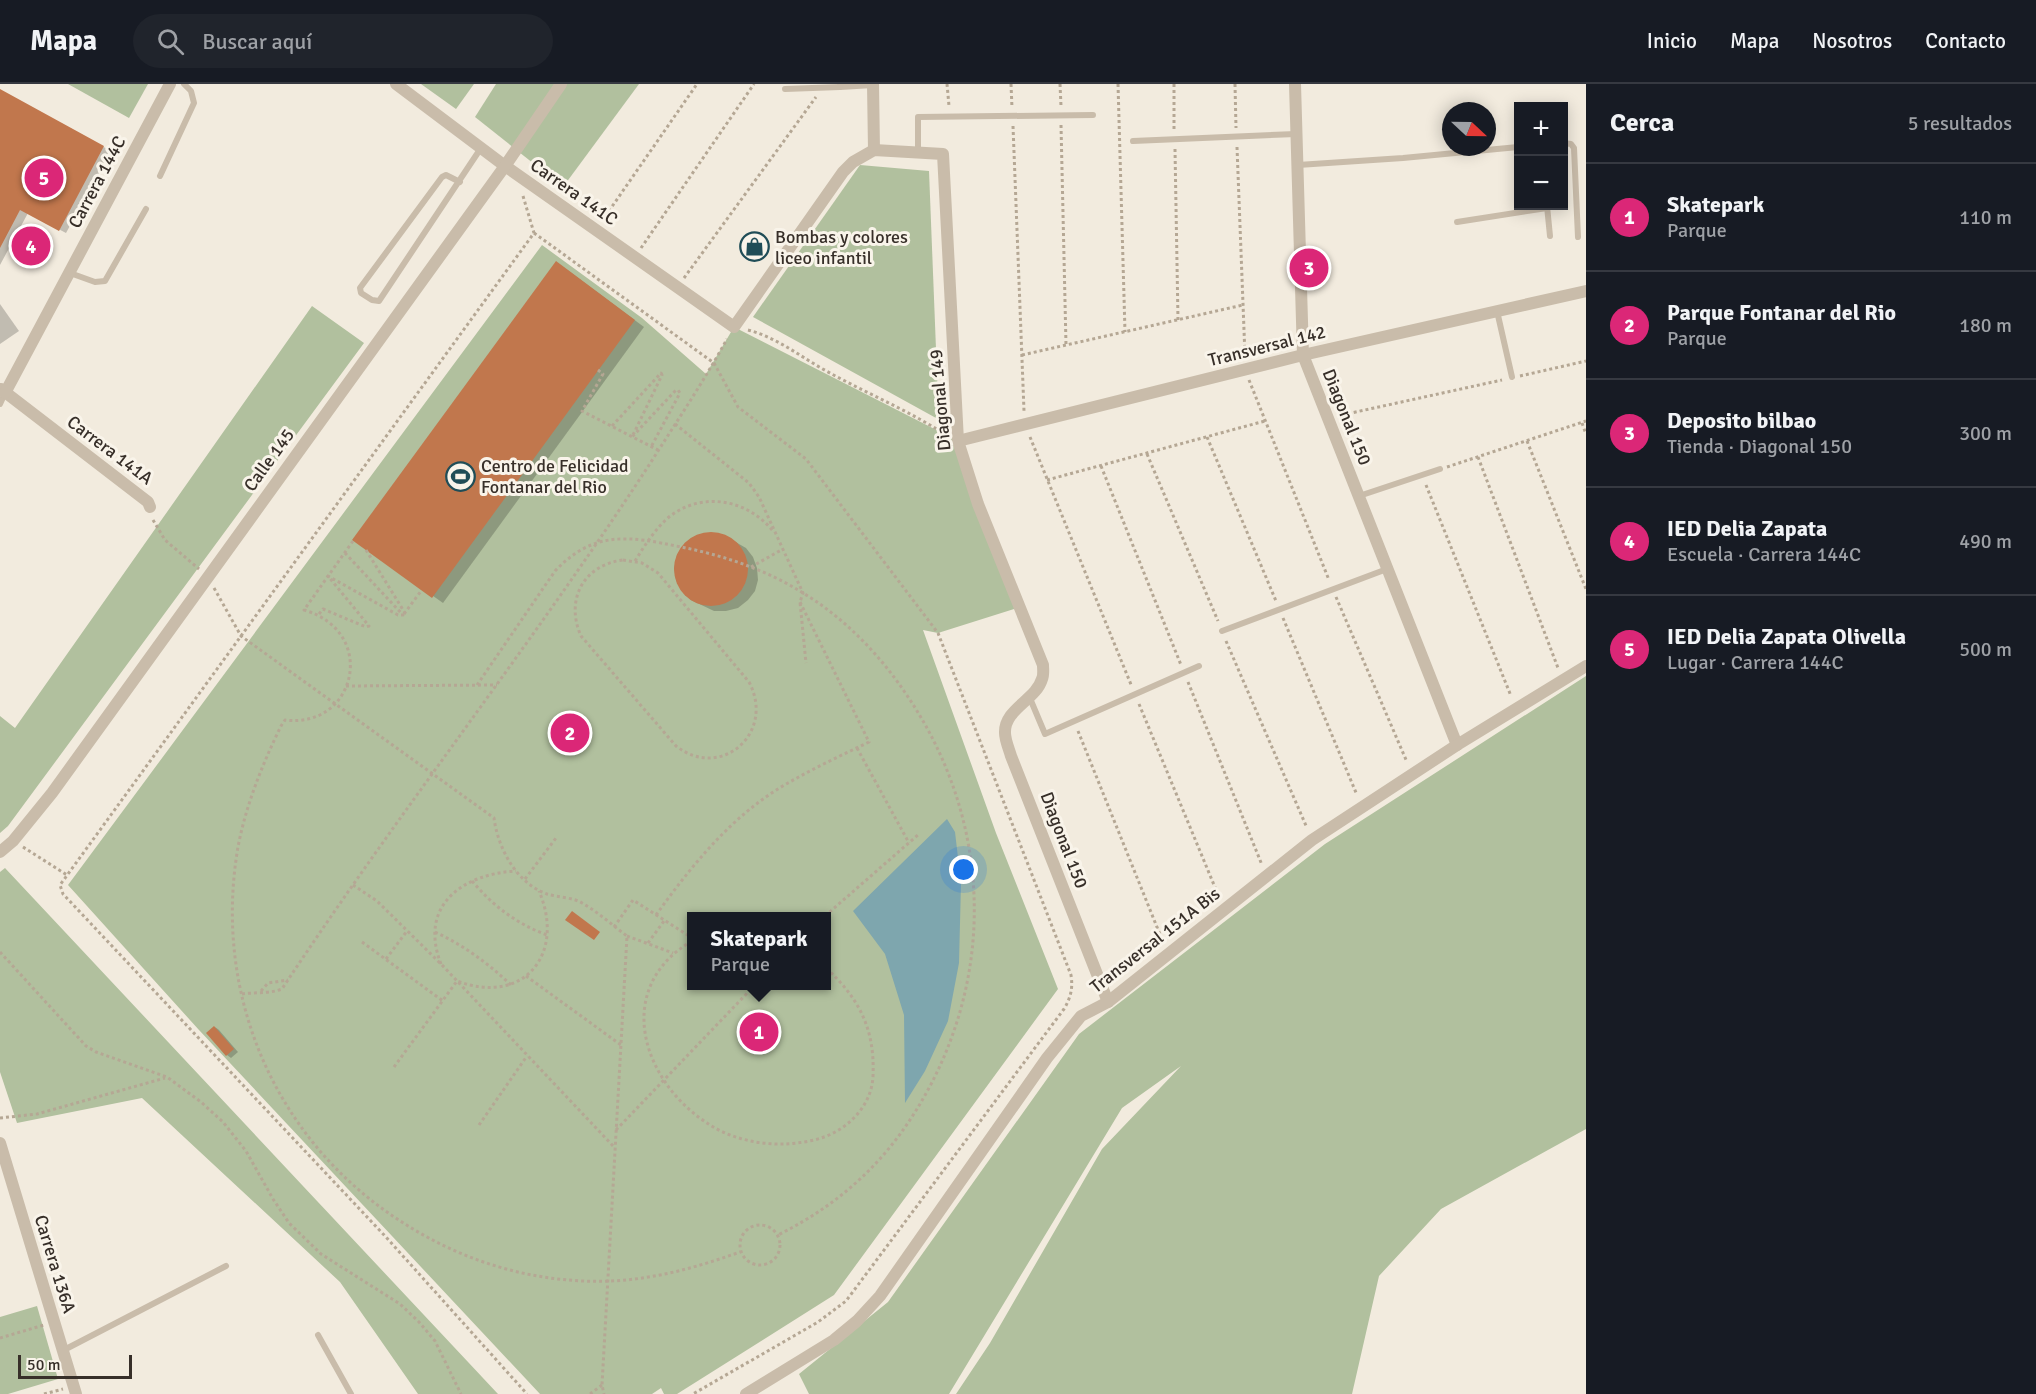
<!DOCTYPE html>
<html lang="es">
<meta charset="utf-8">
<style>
:root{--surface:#171b24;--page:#20242c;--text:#f1f3f6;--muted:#9ea1a6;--line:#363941;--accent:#db2777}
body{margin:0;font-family:Signika,sans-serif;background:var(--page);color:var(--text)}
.controls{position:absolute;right:18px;top:18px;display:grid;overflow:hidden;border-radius:0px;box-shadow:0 3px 15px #0003}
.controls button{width:54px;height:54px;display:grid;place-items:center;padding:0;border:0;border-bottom:2px solid var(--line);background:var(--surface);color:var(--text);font:30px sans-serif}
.compass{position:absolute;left:1442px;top:18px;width:54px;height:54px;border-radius:50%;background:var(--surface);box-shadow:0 3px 15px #0003;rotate:112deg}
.scale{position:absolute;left:18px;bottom:15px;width:114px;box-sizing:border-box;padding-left:6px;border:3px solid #372f29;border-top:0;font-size:16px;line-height:21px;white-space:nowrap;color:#372f29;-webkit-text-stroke:4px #f9f4ea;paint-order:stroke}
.you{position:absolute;left:964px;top:786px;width:21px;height:21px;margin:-15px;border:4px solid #fff;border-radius:50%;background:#1a73e8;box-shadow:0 0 0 9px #1a73e833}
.badge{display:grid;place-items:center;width:39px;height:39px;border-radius:50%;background:var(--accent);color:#fff;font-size:20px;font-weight:700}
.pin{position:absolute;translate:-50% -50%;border:3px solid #fff;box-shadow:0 2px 6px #0006}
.popup{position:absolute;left:687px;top:828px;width:144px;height:78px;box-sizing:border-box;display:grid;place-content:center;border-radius:0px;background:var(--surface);filter:drop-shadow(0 2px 4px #0005);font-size:20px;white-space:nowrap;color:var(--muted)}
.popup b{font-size:22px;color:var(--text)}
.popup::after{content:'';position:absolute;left:50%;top:100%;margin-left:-12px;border:12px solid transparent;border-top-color:var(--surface)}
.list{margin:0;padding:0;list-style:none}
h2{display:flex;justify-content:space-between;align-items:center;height:78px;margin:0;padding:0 24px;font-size:26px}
h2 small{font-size:20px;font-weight:400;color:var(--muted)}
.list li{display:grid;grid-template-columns:39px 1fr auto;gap:18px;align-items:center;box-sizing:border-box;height:108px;padding:0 24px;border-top:2px solid var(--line)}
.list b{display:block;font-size:22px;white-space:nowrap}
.list p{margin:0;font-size:20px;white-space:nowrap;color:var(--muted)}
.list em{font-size:20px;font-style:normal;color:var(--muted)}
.icon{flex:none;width:33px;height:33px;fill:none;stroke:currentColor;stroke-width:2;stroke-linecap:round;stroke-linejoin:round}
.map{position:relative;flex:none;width:1586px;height:1310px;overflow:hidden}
header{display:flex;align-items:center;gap:36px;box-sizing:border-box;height:84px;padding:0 30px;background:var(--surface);border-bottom:2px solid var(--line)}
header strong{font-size:28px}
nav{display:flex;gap:33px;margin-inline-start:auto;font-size:21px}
.search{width:420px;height:54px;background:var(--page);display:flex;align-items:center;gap:15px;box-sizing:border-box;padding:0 21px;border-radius:33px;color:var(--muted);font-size:22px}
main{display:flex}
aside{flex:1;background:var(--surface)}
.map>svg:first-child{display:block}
.green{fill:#b1c09e;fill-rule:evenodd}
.water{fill:#7ea6ae}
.shadow{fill:#0003}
.building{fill:#c1774d}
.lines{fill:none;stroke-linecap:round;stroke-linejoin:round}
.path{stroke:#b5a794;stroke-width:3;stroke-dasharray:3 3;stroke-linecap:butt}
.lane{stroke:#c9bcaa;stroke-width:6}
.street{stroke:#c9bcaa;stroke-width:12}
.labels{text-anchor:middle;stroke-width:6;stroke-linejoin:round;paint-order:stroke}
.street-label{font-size:18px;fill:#372f29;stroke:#f9f4ea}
.poi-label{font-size:18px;fill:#372f29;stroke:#f9f4ea;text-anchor:start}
</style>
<header>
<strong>Mapa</strong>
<div class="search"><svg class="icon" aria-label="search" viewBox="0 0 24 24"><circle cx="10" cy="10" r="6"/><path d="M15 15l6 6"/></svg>Buscar aquí</div>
<nav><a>Inicio</a><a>Mapa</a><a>Nosotros</a><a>Contacto</a></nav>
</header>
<main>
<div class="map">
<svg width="1586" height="1310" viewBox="0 0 1586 1310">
<rect width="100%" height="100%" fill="#f2ebde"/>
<g class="green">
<polygon points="68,0 148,0 129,34"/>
<polygon points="421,0 474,0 456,25"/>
<polygon points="496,0 639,0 563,103 475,33"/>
<polygon points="860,81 929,87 938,316 936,334 753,233"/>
<path d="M542,161L642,234L706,290L734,243L958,357L1020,523L938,549L923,546L996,749L1058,905L834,1211L677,1310H664L661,1304L652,1310H540L199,946L68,801ZM692,832H826V902H692Z"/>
<polygon points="312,222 364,259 8,742 0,749 0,632 15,644"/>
<polygon points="1586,592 1586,1045 1441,1125 1379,1192 1352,1310 956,1310 990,1259 1102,1065 1181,982 1122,1024 949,1310 809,1310 799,1290 888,1218 1079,950 1325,760"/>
<polygon points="5,784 498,1310 418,1310 340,1198 142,1014 17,1039 0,988 0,788"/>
<polygon points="37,1222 58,1295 8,1310 0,1310 0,1233"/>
</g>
<polygon class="water" points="947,735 955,748 961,799 959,879 948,937 925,987 905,1019 904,931 885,870 853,827"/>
<g class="shadow">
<polygon points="0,7 111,67 66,149 28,129 0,181"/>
<polygon points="566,185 644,243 443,519 354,456"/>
<polygon points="0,220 19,247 0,260"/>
<polygon points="714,449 725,452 746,464 753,473 757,484 758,496 755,507 748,516 738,524 726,527 714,527 691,516 682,507 676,496 674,484 677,471 683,462 692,454 703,450"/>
<polygon points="215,943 219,946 238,968 231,974 227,971"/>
</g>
<g class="building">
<polygon points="0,5 104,62 59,147 20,126 0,164"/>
<polygon points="556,177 635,236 432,514 352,456"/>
<circle cx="711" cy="485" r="37"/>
<polygon points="572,827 600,848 594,856 565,836"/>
<polygon points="214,942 234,965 226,972 206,949"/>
</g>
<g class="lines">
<g class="path">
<polyline points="947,0 949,22"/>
<polyline points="1011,0 1012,24"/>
<polyline points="1060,0 1061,22"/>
<polyline points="1118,0 1125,248"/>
<polyline points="1174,0 1174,46"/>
<polyline points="1235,0 1236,44"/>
<polyline points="1061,41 1066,261"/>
<polyline points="1013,42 1024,327"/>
<polyline points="1237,63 1245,272"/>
<polyline points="1175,65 1178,236"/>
<polyline points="523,112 534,149 60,801 63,810 385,1152 527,1310"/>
<polyline points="602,137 697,0"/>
<path d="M534,149L714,279L738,323L806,375L938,549L1071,891C1073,904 1071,913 1064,925L846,1217L818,1238L693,1310"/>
<polyline points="641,164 754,0"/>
<polyline points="684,194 816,13"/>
<path d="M748,246C775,253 797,270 821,284C861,307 904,324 943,349"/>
<polyline points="1022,271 1243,221"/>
<polyline points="598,286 603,290 582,327 658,366"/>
<polyline points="1520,292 1586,277"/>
<polyline points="1249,296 1329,496"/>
<polyline points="1342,331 1502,296"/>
<polyline points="1582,339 1586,350"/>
<polyline points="675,340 749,399 759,413 803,509 800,518 806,579"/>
<polyline points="612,342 661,289 662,291 632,353 676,306 678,306 680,309 651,363"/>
<polyline points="1030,353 1132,603"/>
<polyline points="1207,353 1276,517"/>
<polyline points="1527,357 1586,505"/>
<polyline points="1147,370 1218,537"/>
<polyline points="1478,373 1558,584"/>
<polyline points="1101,382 1181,581"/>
<polyline points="1447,383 1586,337"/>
<polyline points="1047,396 1265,337"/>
<polyline points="1426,401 1511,612"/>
<polyline points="153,436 165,456 199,485"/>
<path d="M353,457L304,526C379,548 356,645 285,636L281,642C262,681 246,721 238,763C212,913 277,1060 405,1140C466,1179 538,1200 611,1197C656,1195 698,1183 740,1168"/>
<polyline points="366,466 405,529"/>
<path d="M623,476L642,479L658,489L749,598C776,649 721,697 676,662L581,552C565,516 583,481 623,476Z"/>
<path d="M635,477C645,461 655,445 669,433C702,407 747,415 773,447"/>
<polyline points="751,483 783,465"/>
<path d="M214,504L241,552L494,734C498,764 516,799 547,810C557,813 575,814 582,819C598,828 612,841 627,852L602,1301L604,1310"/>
<polyline points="1336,513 1407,678"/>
<polyline points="319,530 323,525 366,543 369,542 328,492 398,531 403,531 345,469"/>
<polyline points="404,530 421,507"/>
<polyline points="1283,534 1357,711"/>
<polyline points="1226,557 1307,744"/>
<polyline points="1188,598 1262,781"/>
<path d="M477,601L555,487C594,446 629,452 681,463C722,471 767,486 803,509C843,533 878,569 904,607C987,726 998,875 929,1004C893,1071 846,1117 778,1151"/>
<polyline points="346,602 497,601"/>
<polyline points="1139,620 1219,813"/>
<polyline points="1078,647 1163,858"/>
<polyline points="857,664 909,759"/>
<polyline points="23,763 67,791"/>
<polyline points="525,795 556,754"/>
<path d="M472,797C493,822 517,840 547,851"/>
<polyline points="353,801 377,817 442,881 615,1064"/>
<path d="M656,831C692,781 733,730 788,699C814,684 842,671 869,658L800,518"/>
<polyline points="825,832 919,750"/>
<polyline points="614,843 633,816 692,854"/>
<path d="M435,848C463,861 488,879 511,901"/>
<polyline points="627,852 673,869"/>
<path d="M692,857C613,903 641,996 707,1039C729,1054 758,1061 785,1060C802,1059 822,1056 837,1047C857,1035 872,1016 873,992C875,946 860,915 826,884"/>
<polyline points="362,858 443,917"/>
<polyline points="648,859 664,837"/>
<polyline points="0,868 86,962 96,968 167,993 201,1018 223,1038 246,1067 273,1115 289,1139 321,1170 400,1220 419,1238 435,1257 461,1310"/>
<polyline points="386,875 407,847"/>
<path d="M441,880C418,821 463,790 516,787"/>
<polyline points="526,892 621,961"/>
<polyline points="261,907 268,899 288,896"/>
<path d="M242,910C255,908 269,910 282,905C400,726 534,558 651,378C677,337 704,297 727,255"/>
<path d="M394,983L457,897C524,922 566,870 539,807"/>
<polyline points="0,1034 37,1030 165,994"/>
<polyline points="479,1041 527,972"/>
<polyline points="616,1046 754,902"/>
<circle cx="760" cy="1161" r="20"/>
<polyline points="0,1254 44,1241"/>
<polyline points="44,1310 63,1305"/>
<polyline points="590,1310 602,1301"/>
</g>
<g class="lane">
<polyline points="840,1 840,3 873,1"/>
<polyline points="785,5 840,3"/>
<polyline points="1133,57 1296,50"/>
<polyline points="1564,59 1571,60 1574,64 1578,153"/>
<polyline points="918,69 918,33 1093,31"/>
<polyline points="1298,81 1403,74 1518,63"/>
<polyline points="160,92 194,19 191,7 184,0"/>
<polyline points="460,98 446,91 442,93 360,204 361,209 372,216 379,217 481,64"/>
<polyline points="1547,122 1550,152"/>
<polyline points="1457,138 1547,124"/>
<polyline points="70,189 95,198 105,197 146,125"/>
<polyline points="1497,227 1512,293"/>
<polyline points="0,320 5,309"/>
<polyline points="1359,412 1440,385"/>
<polyline points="1222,547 1387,485"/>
<polyline points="1029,612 1045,650 1199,582"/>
<polyline points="318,1251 351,1310"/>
<polyline points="62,1267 226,1182"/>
</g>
<g class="street">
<path d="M396,0L505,82L734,243L843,88L853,78L874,66L943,70L958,357L978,420L1043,581C1043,585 1044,591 1042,595C1036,616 1004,625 1005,649C1005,656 1009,665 1011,672L1108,918"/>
<polyline points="873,0 874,66"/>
<polyline points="1295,0 1303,271 1457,661"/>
<polyline points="1,305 148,418 150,423"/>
<polyline points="5,309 170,0"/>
<polyline points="958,357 1303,271 1586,207"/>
<polyline points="0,768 13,757 52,709 505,82 561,0"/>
<polyline points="0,1059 76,1310"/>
<polyline points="746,1310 834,1256 857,1237 880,1212 1047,974 1081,932 1108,918 1312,756 1457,661 1586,582"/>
</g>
</g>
<defs>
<symbol id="shop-ring" viewBox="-11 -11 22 22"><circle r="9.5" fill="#f9f4ea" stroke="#204d57" stroke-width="1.5"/><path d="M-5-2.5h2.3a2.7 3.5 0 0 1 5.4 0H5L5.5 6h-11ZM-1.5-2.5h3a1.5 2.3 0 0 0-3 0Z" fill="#204d57"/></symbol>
<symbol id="stadium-ring" viewBox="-11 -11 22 22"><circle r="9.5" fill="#f9f4ea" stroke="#204d57" stroke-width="1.5"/><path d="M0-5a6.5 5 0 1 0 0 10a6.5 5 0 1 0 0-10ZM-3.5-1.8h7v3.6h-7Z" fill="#204d57"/></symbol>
</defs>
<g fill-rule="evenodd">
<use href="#shop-ring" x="738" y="146" width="33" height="33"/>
<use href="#stadium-ring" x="444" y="376" width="33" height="33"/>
</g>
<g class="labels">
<g class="street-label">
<text transform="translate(97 98) rotate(-62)" y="6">Carrera 144C</text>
<text transform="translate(574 108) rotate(35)" y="6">Carrera 141C</text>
<text transform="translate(1267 262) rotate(-14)" y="6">Transversal 142</text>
<text transform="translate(940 316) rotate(-95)" y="6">Diagonal 149</text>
<text transform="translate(1347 333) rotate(68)" y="6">Diagonal 150</text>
<text transform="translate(110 366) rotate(37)" y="6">Carrera 141A</text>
<text transform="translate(269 376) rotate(-54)" y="6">Calle 145</text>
<text transform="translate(1064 756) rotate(69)" y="6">Diagonal 150</text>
<text transform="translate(1155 856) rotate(-38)" y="6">Transversal 151A Bis</text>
<text transform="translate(55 1180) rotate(73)" y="6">Carrera 136A</text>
</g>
<g class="poi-label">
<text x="775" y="159">Bombas y colores<tspan x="775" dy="21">liceo infantil</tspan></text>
<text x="481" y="388">Centro de Felicidad<tspan x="481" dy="21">Fontanar del Rio</tspan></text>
</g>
</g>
</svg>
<div class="controls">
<button>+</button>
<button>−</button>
</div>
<svg class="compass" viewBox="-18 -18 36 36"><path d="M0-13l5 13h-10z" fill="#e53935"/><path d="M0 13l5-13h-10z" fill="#9ea1a6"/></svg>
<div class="scale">50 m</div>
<div class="you"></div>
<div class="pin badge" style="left:759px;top:948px">1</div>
<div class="popup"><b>Skatepark</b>Parque</div>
<div class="pin badge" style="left:570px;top:649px">2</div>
<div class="pin badge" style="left:1309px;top:184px">3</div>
<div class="pin badge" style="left:31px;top:162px">4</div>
<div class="pin badge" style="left:44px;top:94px">5</div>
</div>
<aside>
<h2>Cerca<small>5 resultados</small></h2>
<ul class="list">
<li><span class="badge">1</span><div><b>Skatepark</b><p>Parque</p></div><em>110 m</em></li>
<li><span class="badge">2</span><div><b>Parque Fontanar del Rio</b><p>Parque</p></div><em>180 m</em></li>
<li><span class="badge">3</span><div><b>Deposito bilbao</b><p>Tienda · Diagonal 150</p></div><em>300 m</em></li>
<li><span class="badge">4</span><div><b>IED Delia Zapata</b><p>Escuela · Carrera 144C</p></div><em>490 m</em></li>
<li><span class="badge">5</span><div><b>IED Delia Zapata Olivella</b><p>Lugar · Carrera 144C</p></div><em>500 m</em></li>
</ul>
</aside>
</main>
